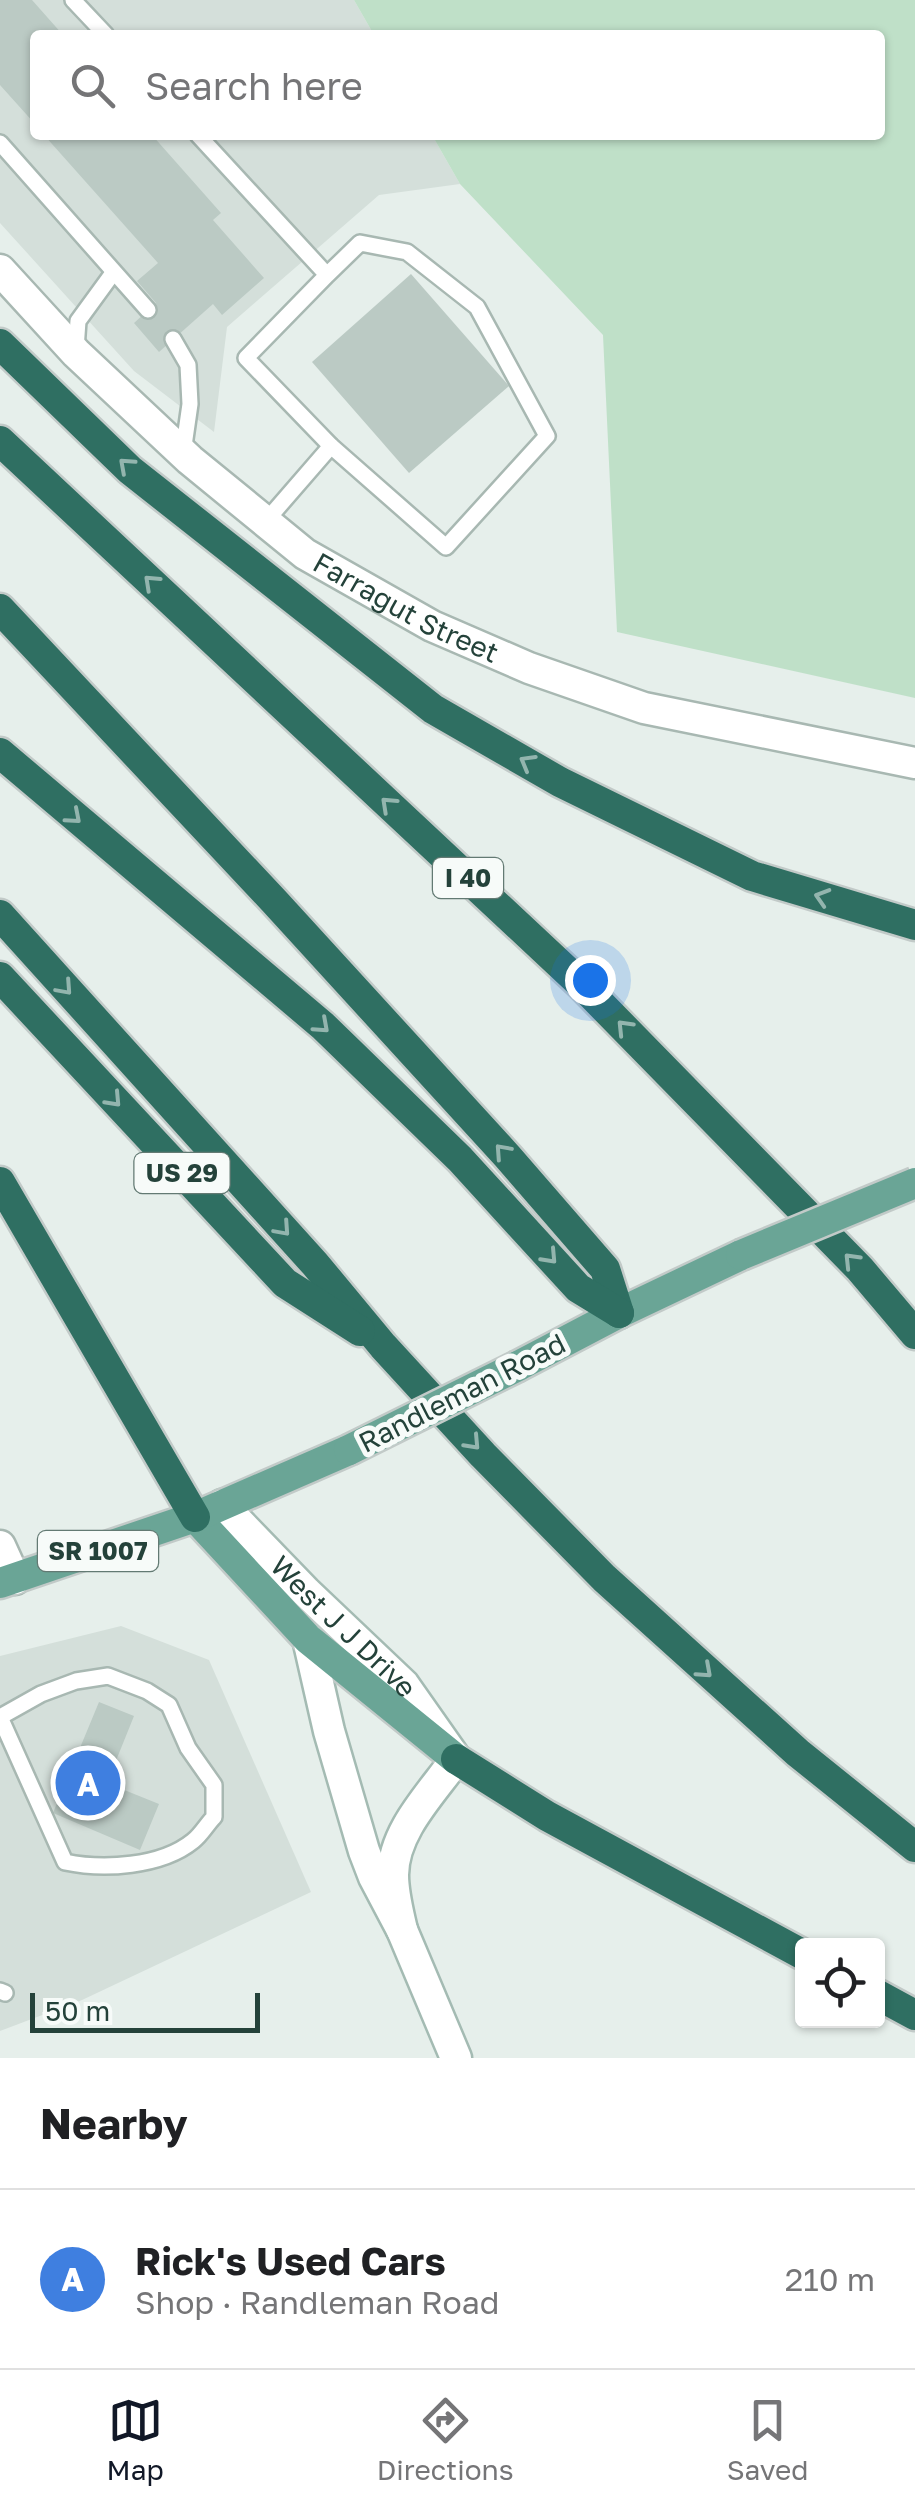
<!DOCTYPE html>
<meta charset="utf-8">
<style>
:root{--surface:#fff;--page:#f6f6f6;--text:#202124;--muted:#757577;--line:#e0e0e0;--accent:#111827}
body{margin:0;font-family:"Golos Text",sans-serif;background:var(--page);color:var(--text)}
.controls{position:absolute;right:30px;bottom:30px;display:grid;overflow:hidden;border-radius:10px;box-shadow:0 2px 8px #0004}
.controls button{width:90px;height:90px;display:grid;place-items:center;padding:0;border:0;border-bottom:2px solid var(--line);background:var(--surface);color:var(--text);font:50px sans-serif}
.scale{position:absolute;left:30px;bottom:25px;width:230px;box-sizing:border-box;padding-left:10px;border:5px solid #24423a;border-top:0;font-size:28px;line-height:35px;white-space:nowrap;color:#24423a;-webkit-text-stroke:8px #f7fbf9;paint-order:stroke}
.you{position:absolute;left:590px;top:980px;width:35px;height:35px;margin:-25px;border:8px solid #fff;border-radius:50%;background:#1a73e8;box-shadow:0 0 0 15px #1a73e833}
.badge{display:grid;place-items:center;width:65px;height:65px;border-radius:50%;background:var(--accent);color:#fff;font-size:32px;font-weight:700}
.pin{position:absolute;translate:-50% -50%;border:5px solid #fff;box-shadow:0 2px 10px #0006}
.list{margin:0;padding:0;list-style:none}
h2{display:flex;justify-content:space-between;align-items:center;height:130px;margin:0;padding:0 40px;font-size:42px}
h2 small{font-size:32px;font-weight:400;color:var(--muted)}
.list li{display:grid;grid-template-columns:65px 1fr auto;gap:30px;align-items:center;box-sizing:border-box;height:180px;padding:0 40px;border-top:2px solid var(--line)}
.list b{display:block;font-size:38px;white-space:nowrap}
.list p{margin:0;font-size:32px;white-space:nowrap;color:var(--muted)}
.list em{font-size:32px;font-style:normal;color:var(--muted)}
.icon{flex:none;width:55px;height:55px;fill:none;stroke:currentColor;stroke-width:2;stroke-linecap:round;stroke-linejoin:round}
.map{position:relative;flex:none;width:915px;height:2058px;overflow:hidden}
.search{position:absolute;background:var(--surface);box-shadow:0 2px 8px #0004;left:30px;right:30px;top:30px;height:110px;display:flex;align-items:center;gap:25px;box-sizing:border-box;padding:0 35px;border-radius:10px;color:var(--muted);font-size:38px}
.sheet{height:310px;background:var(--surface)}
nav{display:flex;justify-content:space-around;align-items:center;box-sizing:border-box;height:140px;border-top:2px solid var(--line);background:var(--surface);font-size:28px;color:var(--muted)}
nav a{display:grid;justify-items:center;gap:5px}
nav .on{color:var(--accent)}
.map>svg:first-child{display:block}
.built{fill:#d4dfda}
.green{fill:#bfe0c8}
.building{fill:#bbcac4}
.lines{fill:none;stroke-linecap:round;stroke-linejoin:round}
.lane-casing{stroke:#a8b8b2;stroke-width:20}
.street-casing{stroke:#a8b8b2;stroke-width:35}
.secondary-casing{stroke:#a4bbb3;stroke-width:35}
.primary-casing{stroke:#c2cac8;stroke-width:35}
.highway-casing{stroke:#c2cac8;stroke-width:35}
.lane{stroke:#fff;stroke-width:15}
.street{stroke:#fff;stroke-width:30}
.secondary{stroke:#fff;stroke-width:30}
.primary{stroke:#6aa596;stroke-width:30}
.highway{stroke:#2f6f62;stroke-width:30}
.primary-bridge-casing{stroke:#c2cac8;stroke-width:35;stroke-linecap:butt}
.primary-bridge{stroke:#6aa596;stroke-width:30}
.oneway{stroke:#93b5ae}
.labels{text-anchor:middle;stroke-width:10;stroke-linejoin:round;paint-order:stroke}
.shield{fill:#f7fbf9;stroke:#637a73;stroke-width:2.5}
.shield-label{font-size:25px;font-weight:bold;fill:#24423a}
.street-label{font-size:28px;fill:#24423a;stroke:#f7fbf9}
</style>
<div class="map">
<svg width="915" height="2058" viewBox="0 0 915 2058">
<rect width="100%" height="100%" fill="#e6efeb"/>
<g class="built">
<polygon points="0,0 354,0 374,35 35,35 35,135 432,135 460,184 379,195 227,327 214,432 134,371 0,223"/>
<polygon points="121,1626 209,1660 311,1892 82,2000 0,2031 0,1656"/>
</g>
<polygon class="green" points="354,0 915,0 915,698 617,632 603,335 460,184 432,135 880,135 880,35 374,35"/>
<g class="building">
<polygon points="0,0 32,0 63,35 35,35 35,124 0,85"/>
<polygon points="44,135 152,135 221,213 213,220 264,278 222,315 213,304 159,352 134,323 156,303 137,281 158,263"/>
<polygon points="411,274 509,386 409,473 312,362"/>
<polygon points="99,1702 134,1716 107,1783 159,1804 140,1850 53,1813"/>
</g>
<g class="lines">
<defs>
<g id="lane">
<polyline points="73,0 106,35"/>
<polyline points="198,135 327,275 246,358 331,446 446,547 547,436 477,307 407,252 360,243 327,275"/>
<polyline points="0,143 148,310"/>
<polyline points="173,339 188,365 190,404 183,453"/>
<polyline points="76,349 78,321 113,273"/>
<polyline points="266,521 331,446"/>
<path d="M0,1716V1717L65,1862C103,1870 161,1867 193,1841C201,1835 207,1824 214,1817V1785L188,1748L169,1705L147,1691L108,1676L76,1681L41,1694L0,1717"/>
<polyline points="0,1991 5,1993"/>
</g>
<g id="street">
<path id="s1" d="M0,270L76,353L190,460L305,554L432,626L529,668L644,708L915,763"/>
<polyline points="0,1546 15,1579"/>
</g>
<g id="secondary">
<path id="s2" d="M222,1505L306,1592L404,1685L456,1759C432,1793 393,1831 393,1875C393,1894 398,1912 402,1930"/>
<polyline points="308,1639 329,1731 364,1851 374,1877 402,1930 456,2058"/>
</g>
<g id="primary">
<polyline points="518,1366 619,1313 741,1255"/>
<polyline points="195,1517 308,1639 456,1759"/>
<polyline points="0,1583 195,1517 349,1450"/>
</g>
<g id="highway">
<polyline points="0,344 130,470 433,709 560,782 752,876 915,925"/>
<polyline points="0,441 582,985 860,1269 915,1334"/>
<polyline points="0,609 274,901 507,1156 605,1269 619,1313"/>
<polyline points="0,753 323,1026 460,1159 578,1288 619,1313"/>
<polyline points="0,915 315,1264 383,1346 483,1455 604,1578 798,1753 915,1847"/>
<polyline points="0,977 285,1283 360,1331"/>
<polyline points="0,1182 195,1517"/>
<polyline points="456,1759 547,1816 802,1954"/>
<polyline points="878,1995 915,2015"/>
</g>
</defs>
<use href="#lane" class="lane-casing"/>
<use href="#street" class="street-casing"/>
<use href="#secondary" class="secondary-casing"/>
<use href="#primary" class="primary-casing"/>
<use href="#highway" class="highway-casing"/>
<use href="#lane" class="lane"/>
<use href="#street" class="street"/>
<use href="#secondary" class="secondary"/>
<use href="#primary" class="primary"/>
<use href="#highway" class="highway"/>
<defs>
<g id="primary-bridge">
<polyline points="741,1255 915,1183"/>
<polyline points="349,1450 518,1366"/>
</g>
</defs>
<use href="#primary-bridge" class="primary-bridge-casing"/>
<use href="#primary-bridge" class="primary-bridge"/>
</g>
<defs><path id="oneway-chevron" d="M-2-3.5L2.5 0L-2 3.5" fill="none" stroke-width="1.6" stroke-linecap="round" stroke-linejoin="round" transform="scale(2.5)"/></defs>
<g class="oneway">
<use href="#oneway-chevron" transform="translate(126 465) rotate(-138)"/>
<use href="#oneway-chevron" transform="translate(151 582) rotate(-137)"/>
<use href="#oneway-chevron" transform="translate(527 762) rotate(-150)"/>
<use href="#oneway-chevron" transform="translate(388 804) rotate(-137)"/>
<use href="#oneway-chevron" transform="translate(74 817) rotate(41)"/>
<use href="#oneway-chevron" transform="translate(822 897) rotate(-163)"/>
<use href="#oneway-chevron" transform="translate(65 988) rotate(48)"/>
<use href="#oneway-chevron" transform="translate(322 1026) rotate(42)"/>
<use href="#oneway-chevron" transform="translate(624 1027) rotate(-134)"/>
<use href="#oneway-chevron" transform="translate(114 1100) rotate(47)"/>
<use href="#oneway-chevron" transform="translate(502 1151) rotate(-132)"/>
<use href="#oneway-chevron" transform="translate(283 1229) rotate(48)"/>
<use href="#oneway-chevron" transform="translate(550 1257) rotate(47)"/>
<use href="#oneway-chevron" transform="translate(851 1260) rotate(-134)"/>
<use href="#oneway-chevron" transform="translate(473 1443) rotate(47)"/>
<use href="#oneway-chevron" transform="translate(705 1671) rotate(42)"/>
</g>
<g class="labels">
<g class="shield">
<rect x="433" y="858" width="70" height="40" rx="8"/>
<rect x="134.5" y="1153" width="95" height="40" rx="8"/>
<rect x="38" y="1531" width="120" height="40" rx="8"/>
</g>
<g class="shield-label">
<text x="468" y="887">I 40</text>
<text x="182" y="1182">US 29</text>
<text x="98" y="1560">SR 1007</text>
</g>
<g class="street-label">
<text dy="10" stroke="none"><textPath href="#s1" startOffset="532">Farragut Street</textPath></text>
<text transform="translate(462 1393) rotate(-27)" y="10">Randleman Road</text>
<text dy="10" stroke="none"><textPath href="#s2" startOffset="172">West J J Drive</textPath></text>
</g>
</g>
</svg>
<div class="controls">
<button><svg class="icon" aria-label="locate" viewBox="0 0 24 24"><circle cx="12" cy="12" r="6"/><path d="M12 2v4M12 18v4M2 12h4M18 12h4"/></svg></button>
</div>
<div class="scale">50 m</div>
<div class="you"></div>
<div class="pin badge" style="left:88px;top:1783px;background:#3f7fe0">A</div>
<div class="search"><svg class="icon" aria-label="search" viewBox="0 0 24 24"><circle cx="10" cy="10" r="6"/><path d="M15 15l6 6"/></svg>Search here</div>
</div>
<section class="sheet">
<h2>Nearby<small></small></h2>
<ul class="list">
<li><span class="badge" style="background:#3f7fe0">A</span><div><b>Rick's Used Cars</b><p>Shop · Randleman Road</p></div><em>210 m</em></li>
</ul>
</section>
<nav>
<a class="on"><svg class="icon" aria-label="map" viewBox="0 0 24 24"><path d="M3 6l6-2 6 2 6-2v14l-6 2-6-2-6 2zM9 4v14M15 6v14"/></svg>Map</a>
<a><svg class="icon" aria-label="directions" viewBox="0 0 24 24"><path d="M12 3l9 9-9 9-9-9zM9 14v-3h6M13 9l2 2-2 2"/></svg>Directions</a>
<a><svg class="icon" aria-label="saved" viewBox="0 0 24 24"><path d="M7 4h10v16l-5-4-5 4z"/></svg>Saved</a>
</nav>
